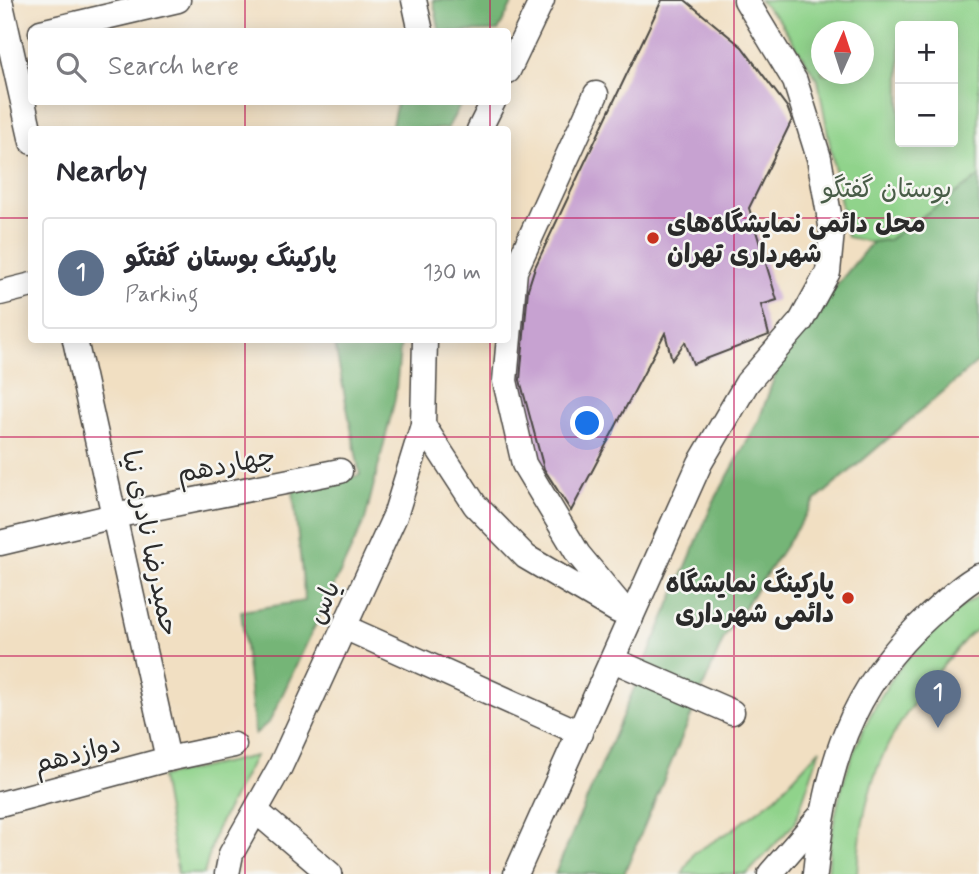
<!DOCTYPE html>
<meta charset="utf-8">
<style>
:root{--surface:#fff;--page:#f7f7f7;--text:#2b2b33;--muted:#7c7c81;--line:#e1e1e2;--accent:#7c3aed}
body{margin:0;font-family:Mynerve,"Playpen Sans Arabic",sans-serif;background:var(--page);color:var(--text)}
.controls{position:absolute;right:21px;top:21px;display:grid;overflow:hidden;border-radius:7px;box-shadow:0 4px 18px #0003}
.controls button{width:63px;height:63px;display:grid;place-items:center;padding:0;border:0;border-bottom:2px solid var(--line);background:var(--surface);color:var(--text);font:35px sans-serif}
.compass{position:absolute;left:811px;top:21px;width:63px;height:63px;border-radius:50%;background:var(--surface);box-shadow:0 4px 18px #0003;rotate:3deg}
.you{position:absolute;left:588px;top:424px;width:24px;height:24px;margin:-18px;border:5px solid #fff;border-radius:50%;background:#1a73e8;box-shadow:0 0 0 10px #1a73e833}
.badge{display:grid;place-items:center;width:46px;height:46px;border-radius:50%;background:var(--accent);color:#fff;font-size:23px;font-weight:700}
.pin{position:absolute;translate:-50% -58px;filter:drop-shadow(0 2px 4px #0008)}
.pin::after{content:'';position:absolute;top:37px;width:24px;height:21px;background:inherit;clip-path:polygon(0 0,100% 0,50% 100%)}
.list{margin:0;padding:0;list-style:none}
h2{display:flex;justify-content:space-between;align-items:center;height:91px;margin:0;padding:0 28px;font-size:30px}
h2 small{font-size:23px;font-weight:400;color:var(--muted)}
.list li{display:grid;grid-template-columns:46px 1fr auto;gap:21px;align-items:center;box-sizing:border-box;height:112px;margin:0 14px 14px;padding:0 14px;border:2px solid var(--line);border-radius:7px}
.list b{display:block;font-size:26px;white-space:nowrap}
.list p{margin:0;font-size:23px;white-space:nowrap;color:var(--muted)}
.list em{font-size:23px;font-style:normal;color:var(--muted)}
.icon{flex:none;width:38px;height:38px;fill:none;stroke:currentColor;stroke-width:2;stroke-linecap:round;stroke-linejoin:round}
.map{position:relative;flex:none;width:979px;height:874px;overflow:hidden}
.search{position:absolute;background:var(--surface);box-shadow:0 4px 18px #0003;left:28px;top:28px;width:483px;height:77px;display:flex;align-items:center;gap:18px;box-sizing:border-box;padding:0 24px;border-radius:7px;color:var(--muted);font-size:26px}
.panel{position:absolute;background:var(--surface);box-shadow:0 4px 18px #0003;left:28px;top:126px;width:483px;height:217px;border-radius:7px}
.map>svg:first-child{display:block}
.green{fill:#90d38b;stroke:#5e7f5b;stroke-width:2;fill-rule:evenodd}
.forest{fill:#74b577;stroke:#507051;stroke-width:2}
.building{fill:#c7a2d1}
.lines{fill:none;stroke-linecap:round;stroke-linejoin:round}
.minor-casing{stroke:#494642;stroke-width:27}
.minor{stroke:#fff;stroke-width:24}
.grid{fill:none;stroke:#c2185b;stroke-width:2;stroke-opacity:0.55}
.poi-dot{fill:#c8321e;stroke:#f6f6f2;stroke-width:2.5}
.labels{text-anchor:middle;stroke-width:5;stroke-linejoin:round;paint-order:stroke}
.park-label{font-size:26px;fill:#495d48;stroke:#f6f6f2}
.poi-label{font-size:26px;font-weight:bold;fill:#2b2b2b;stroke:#f6f6f2;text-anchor:start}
.street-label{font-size:26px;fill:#2b2b2b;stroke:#f6f6f2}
</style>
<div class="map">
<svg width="979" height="874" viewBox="0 0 979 874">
<rect width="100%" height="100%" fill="#f6f6f2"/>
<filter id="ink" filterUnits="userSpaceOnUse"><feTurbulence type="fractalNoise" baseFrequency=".0143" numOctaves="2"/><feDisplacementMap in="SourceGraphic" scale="14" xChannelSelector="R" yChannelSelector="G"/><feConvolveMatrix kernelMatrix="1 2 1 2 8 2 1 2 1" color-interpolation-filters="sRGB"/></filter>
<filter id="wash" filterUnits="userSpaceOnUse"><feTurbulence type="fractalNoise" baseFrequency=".00686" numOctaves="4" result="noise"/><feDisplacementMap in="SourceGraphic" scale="28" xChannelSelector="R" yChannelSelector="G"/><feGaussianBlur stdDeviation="1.57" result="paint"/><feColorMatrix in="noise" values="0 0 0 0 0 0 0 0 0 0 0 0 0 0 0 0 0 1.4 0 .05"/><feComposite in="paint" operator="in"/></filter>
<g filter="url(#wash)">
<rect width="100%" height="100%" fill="#f1dfc2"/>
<g class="green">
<path d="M759,0H979V179L891,247L847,237L818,80L779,20ZM900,26H953V142H900ZM822,32H864V74H822Z"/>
<path d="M979,596V628L969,635C898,718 864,760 857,874H828C832,770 885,650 979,596Z"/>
<polygon points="820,749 795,823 747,874 682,874 694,853 729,832 776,797"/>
<polygon points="255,756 216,830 204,874 178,874 161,777"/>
</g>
<g class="forest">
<polygon points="433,0 514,0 498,31 440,32"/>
<polygon points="397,102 462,102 447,129 391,129"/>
<polygon points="979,177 979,361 815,501 724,638 624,874 555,874 713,503 759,420 784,350 872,242 888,240"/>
<polygon points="334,340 401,340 395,399 365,520 270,721 255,734 241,611 305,601 293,491 360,475"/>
</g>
<g id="blocks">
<polygon class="building" points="662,0 685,0 742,47 787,107 792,120 749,208 777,300 761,305 769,335 693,364 685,342 672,360 665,333 571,511 544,469 520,380 528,289 535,267"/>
</g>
</g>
<g filter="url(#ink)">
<use href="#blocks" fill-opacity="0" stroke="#494642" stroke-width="2"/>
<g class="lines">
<defs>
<g id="minor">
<polyline points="0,0 32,142"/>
<polyline points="414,0 421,32"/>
<polyline points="41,32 178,0"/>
<polyline points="508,71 542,0"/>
<polyline points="596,94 515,271 505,381 524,464 578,554 631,618"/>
<polyline points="479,130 493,102"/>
<polyline points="0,293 32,285"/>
<polyline points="75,340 168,759"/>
<polyline points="423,425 475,505 526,557 618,611"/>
<polyline points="0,543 114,516 340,471"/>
<polyline points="344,627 580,733"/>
<polyline points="613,660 732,712"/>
<polyline points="0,804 168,759 234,745"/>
<polyline points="256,811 330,874"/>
<polyline points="227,874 231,854 280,767 395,516 423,425 425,340"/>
<polyline points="516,874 700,463 747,383 801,321 828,272 832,231 819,158 795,81 746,0"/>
<polyline points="770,874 821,815"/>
<path d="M815,874C825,770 849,688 929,616C945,602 960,586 979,576"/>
</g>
</defs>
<use href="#minor" class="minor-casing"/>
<use href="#minor" class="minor"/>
</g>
</g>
<path class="grid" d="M245,0V32M490,0V32M734,0V874M245,102V130M490,102V130M0,218H32M508,218H979M245,340V874M490,340V874M0,437H979M0,656H979"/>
<g class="poi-dot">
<circle cx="653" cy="238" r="7"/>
<circle cx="848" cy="598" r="7"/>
</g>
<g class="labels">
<g class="park-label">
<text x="887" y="197">بوستان گفتگو</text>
</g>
<g class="poi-label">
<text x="667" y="232">محل دائمی نمایشگاه‌های<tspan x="667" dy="30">شهرداری تهران</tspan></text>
<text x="834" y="592" text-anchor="end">پارکینگ نمایشگاه<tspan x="834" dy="30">دائمی شهرداری</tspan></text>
</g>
<g class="street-label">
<text transform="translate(226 464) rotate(-11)" y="9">چهاردهم</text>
<text transform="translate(151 543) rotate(78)" y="9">حمیدرضا نادری نیا</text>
<text transform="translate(323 602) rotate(-65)" y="9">یاس</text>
<text transform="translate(77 753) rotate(-15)" y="9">دوازدهم</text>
</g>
</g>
</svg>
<div class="controls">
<button>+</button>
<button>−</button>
</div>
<svg class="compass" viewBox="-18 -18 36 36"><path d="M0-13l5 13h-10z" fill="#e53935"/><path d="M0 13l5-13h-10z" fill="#7c7c81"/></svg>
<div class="you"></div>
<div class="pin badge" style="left:938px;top:728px;background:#5c6f8a">1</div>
<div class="search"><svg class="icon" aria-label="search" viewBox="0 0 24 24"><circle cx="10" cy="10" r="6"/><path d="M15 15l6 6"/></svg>Search here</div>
<section class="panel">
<h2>Nearby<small></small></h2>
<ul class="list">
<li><span class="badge" style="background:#5c6f8a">1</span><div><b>پارکینگ بوستان گفتگو</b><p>Parking</p></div><em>130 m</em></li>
</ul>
</section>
</div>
